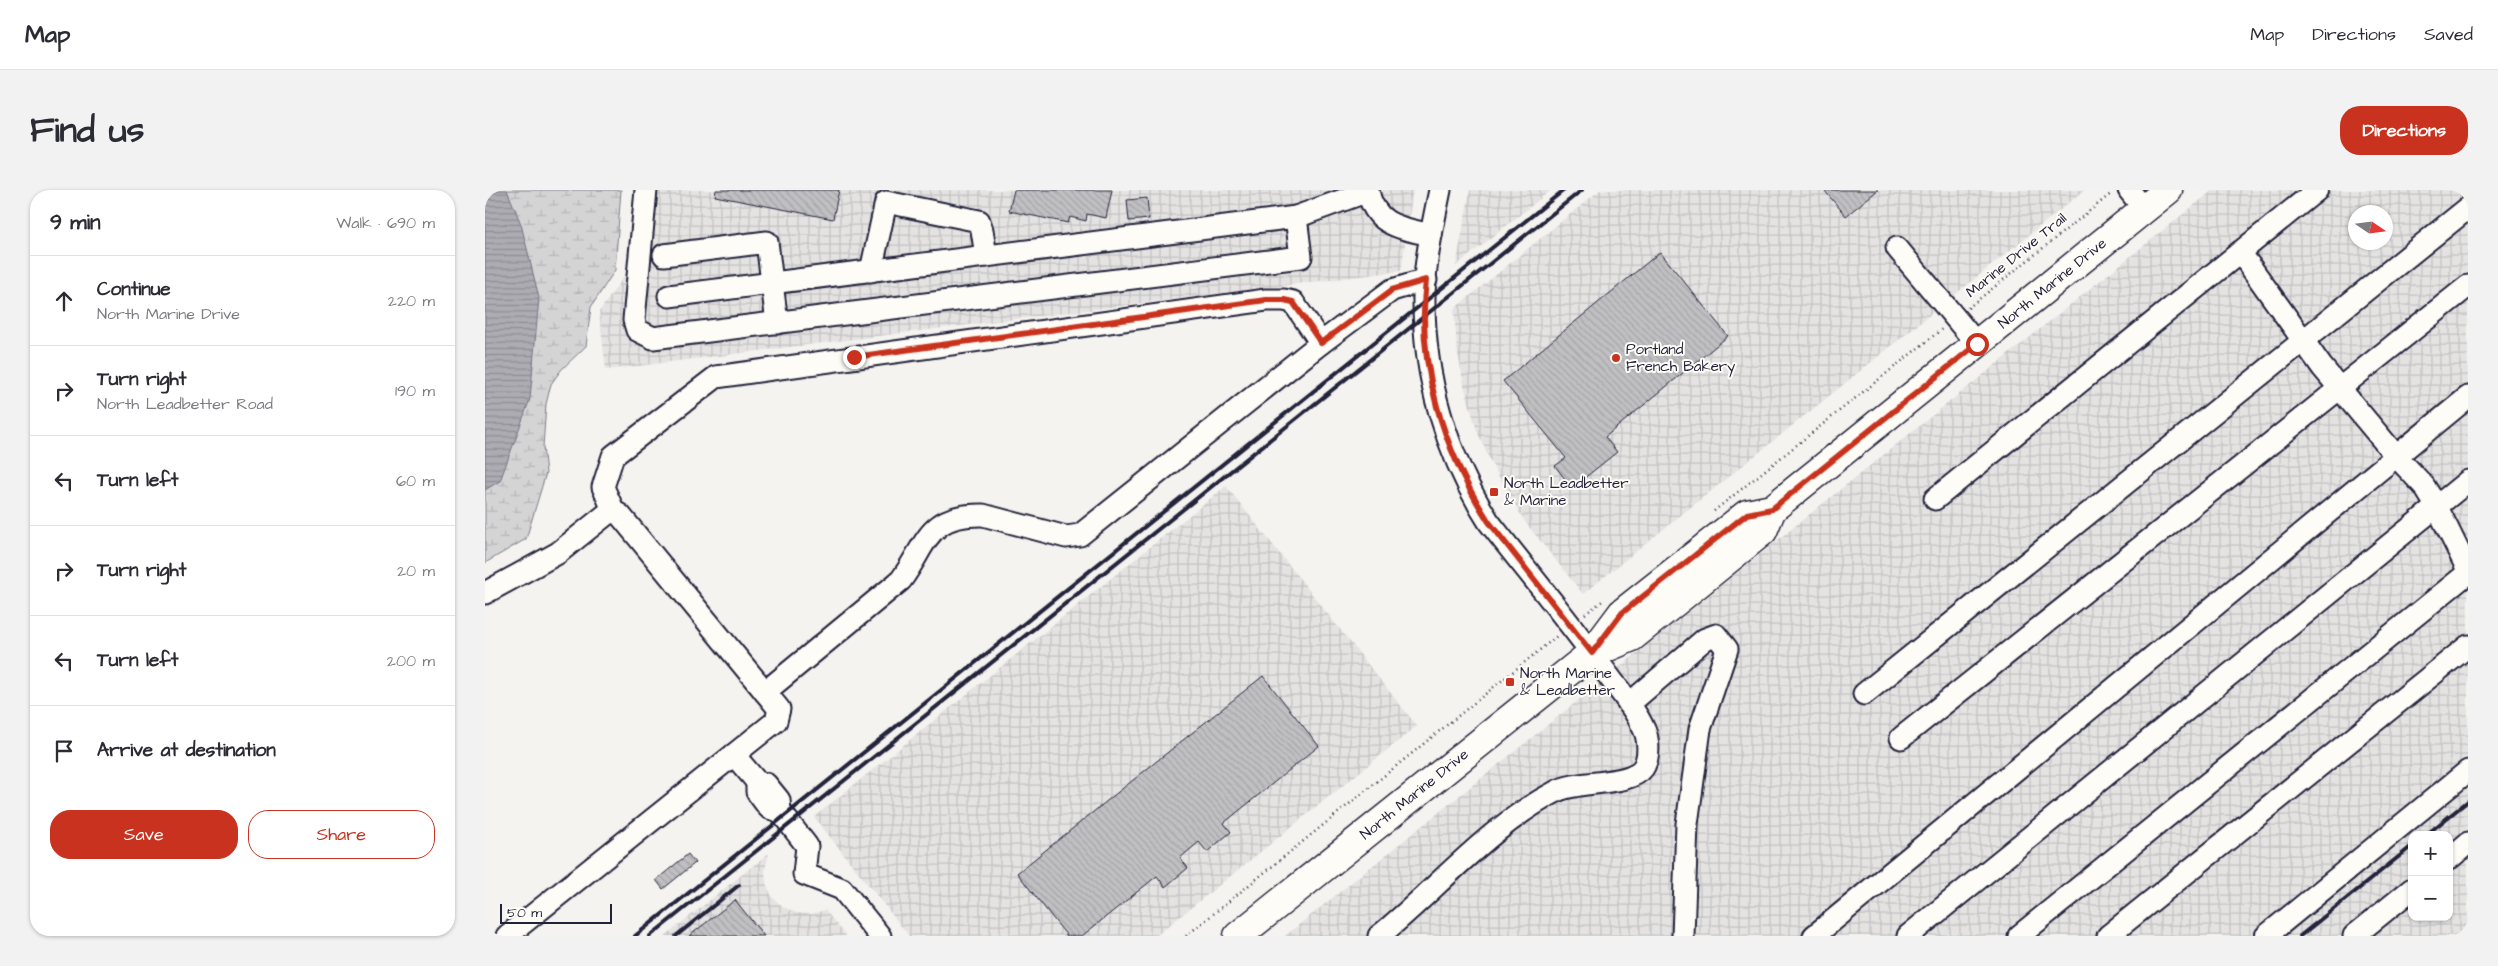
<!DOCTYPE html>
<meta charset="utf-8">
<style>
:root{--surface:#fff;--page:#f2f2f3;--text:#2b2b33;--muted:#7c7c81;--line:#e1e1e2;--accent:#c8321e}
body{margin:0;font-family:"Architects Daughter",sans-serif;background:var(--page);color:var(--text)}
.controls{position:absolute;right:15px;bottom:15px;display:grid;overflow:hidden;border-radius:10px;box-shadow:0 1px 4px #0004}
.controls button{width:45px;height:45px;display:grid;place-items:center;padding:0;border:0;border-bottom:1px solid var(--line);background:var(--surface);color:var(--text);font:25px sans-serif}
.compass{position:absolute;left:1863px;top:15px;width:45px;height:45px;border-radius:50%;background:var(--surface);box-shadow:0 1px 4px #0004;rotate:103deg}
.scale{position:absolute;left:15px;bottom:12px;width:112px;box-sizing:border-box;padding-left:5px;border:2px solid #22223b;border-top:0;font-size:14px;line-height:18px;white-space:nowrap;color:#22223b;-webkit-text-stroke:4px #fdfcf7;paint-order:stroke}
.stop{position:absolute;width:15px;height:15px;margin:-11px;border:4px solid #c8321e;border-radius:50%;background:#fff}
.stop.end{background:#c8321e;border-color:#fff;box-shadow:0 1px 5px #0008}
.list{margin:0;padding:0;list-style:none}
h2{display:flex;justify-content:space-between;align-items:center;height:65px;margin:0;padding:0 20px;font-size:21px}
h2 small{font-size:16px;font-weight:400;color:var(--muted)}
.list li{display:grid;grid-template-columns:32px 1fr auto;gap:15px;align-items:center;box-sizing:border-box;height:90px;padding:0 20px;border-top:1px solid var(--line)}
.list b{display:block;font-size:19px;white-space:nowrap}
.list p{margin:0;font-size:16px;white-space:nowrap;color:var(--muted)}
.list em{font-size:16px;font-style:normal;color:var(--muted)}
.actions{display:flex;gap:10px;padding:15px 20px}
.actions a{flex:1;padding:11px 0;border:1px solid var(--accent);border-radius:20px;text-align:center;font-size:18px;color:var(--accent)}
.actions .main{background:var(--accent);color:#fff}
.icon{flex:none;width:28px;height:28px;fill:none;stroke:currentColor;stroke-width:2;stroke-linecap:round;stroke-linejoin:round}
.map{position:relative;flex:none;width:1983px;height:746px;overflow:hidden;border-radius:20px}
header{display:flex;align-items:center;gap:30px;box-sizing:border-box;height:70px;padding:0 25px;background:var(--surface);border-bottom:1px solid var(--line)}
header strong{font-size:24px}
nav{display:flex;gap:28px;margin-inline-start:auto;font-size:18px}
.intro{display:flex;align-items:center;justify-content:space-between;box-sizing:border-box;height:120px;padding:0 30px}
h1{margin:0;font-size:35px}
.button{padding:12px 22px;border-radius:20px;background:var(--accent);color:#fff;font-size:18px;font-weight:700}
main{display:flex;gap:30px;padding:0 30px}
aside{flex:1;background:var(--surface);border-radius:20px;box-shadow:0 1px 4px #0004}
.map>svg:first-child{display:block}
.industrial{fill:url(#industrial-grid);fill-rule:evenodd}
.wetland{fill:url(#wetland-marsh);stroke:#7c7b88}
.water{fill:url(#water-rules);stroke:#757582}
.building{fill:url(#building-back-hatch);stroke:#22223b}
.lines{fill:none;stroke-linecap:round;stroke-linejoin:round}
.minor-casing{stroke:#22223b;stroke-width:25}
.major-casing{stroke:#22223b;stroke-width:31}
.path{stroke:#22223b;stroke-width:2.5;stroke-dasharray:1 4;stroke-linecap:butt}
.minor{stroke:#fdfcf7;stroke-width:21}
.major{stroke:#fdfcf7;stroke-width:28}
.rail{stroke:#22223b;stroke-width:4}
.route{stroke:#c8321e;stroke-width:6}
.poi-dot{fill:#c8321e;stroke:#fdfcf7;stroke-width:2}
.labels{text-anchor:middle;stroke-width:4;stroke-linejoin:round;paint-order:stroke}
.street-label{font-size:15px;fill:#22223b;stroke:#fdfcf7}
.poi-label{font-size:15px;fill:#22223b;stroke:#fdfcf7;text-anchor:start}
</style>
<header>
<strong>Map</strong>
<nav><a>Map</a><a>Directions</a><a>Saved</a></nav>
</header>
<div class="intro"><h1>Find us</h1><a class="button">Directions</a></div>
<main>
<aside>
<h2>9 min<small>Walk · 690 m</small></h2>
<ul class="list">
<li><svg class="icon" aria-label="ahead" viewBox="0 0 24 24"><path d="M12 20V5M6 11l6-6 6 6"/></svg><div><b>Continue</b><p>North Marine Drive</p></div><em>220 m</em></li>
<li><svg class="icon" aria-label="right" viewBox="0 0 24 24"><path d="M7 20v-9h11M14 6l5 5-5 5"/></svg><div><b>Turn right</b><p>North Leadbetter Road</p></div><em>190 m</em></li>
<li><svg class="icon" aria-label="left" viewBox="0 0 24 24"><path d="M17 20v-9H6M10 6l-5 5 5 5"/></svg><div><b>Turn left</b></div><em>60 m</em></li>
<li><svg class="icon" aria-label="right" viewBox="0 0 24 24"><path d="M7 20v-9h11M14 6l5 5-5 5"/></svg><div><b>Turn right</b></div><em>20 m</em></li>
<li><svg class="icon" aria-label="left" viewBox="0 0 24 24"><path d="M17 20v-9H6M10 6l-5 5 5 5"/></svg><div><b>Turn left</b></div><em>200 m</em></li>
<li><svg class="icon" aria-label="arrive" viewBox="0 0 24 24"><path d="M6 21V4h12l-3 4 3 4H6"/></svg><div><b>Arrive at destination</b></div></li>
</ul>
<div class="actions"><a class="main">Save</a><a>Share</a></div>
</aside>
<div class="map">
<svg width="1983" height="746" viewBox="0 0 1983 746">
<defs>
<pattern id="industrial-grid" width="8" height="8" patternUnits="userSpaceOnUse" patternTransform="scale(1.25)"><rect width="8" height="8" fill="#e4e3e2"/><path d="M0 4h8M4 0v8" fill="none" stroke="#c3c2c3"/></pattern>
<pattern id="wetland-marsh" width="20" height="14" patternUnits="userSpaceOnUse" patternTransform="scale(1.25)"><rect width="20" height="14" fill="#d5d4d5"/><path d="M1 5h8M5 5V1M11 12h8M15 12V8" fill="none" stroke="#b7b6b8"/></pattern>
<pattern id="water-rules" width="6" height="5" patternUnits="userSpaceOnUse" patternTransform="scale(1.25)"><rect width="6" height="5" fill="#acacb2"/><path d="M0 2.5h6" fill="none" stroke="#8c8c92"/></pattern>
<pattern id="building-back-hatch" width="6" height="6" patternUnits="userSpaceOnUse" patternTransform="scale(1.25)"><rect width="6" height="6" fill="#c0bfc2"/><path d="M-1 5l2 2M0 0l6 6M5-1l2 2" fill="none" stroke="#a5a4a8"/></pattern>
</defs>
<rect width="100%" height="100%" fill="#f4f3ef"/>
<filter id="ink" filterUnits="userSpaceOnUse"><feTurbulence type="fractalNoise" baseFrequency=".02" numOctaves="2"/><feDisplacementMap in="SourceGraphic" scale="10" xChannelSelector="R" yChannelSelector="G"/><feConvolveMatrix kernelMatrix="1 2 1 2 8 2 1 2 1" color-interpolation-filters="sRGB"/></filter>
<g filter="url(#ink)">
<g class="industrial">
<polygon points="151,0 928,0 916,81 121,180 114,122 149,72"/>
<polygon points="985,0 1066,0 971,76"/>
<polygon points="1115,0 1600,0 1098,404 1040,332 1005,271 992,241 979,195 972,159 969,119"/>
<path d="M1728,0H1983V746H800ZM1870,22H1900V52H1870ZM1927,645H1964V727H1927Z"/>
<polygon points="741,296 932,536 671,746 424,746 329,627"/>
<polygon points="284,663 280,680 281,693 287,707 298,717 312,723 326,724 340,720 361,746 180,746"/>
</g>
<polygon class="wetland" points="0,0 136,0 130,80 106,117 101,156 76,180 66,194 61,214 58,257 61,283 41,349 0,373"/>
<polygon class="water" points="0,0 22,0 36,34 54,108 45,209 15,291 0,300"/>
<g class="building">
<polygon points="231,0 354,0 348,29 230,6"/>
<polygon points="529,0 627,0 621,28 602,24 601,31 585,27 583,33 524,21"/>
<polygon points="1339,0 1393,0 1361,26"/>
<polygon points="662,8 664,29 644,31 642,10"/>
<polygon points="1175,62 1243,146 1120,247 1132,262 1087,298 1070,276 1081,268 1018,191"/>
<polygon points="778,486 834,556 739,633 746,642 722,662 714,652 695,668 703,678 680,697 672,686 597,746 582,746 532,683"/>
<polygon points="203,664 210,673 178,699 171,690"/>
<polygon points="250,710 279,746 204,746"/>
</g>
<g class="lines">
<defs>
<g id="minor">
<polyline points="161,0 149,130 152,140 168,148 816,67 811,27"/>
<polyline points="1644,0 1659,19"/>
<polyline points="1412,58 1492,154"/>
<polyline points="1755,62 1837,177 1911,266 1939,296 1952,317 1983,380"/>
<polyline points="179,65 282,52 292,133"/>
<polyline points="386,81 401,12 494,31 497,40 501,66"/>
<path d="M184,106L811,27L883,1C890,36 916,38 946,45"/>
<polyline points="836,153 907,100 941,90"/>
<polyline points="1450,309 1832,0"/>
<path d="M129,322L118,297L128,266L231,187L781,110H799L808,112L836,153L595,345L581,347L498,325C442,324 443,353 416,390L280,502"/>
<polyline points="0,403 73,363 123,323 129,322 135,325 294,519 291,531 22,746"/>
<polyline points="1379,504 1983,18"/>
<polyline points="1144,514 1220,449 1231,445 1242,459 1215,539 1202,634 1198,746"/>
<polyline points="1416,548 1983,96"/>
<polyline points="249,565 272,592"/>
<polyline points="295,621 284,618 272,602 272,592 281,594 294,610 295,621 322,656 319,684 357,699 395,746"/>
<polyline points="1964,669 1983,653"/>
<path d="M894,746C953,698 1004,636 1072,601C1093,590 1145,596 1158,578C1165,567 1164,548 1158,537C1149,517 1133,499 1120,481C1083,430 1043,382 1004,332C961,264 938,186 939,105C940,70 948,34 955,0"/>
<polyline points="1329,746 1983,207"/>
<polyline points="1423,746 1983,291"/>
<polyline points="1534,746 1983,383"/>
<polyline points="1623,746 1983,456"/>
<polyline points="1781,746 1983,581"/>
<polyline points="1869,746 1927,699"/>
</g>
<g id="major">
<polyline points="1109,463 1147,447 1278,341 1287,319"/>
<polyline points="753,746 1107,463 1137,423 1262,324 1287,319 1683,0"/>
</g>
</defs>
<use href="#minor" class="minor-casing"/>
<use href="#major" class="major-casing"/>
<g class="path">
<polyline points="1483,118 1627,3"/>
<polyline points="1229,321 1457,139"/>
<polyline points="1100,424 1120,409"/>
<polyline points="701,746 1072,446"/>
</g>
<use href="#minor" class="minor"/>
<use href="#major" class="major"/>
<g class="rail">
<polyline points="1941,645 1983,611"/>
<polyline points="150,746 1079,0"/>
<polyline points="165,746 1097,0"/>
<polyline points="191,746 254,695"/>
<polyline points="1815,746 1927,656"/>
</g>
</g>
</g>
<g class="lines" filter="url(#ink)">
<path class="route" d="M369,167L781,110H799L808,112L836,153L907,100L941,90C931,174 959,262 1004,332L1107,463L1137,423L1262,324L1287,319L1492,154"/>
</g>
<g class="poi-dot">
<circle cx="1131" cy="168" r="5"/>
<rect x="1004" y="297" width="10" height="10" rx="2.5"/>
<rect x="1020" y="487" width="10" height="10" rx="2.5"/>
</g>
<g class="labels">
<g class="street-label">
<text transform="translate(1531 65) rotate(-39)" y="5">Marine Drive Trail</text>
<text transform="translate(1567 93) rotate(-39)" y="5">North Marine Drive</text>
<text transform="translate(929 604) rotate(-39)" y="5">North Marine Drive</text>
</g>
<g class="poi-label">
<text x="1141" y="164">Portland<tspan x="1141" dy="17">French Bakery</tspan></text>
<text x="1019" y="298">North Leadbetter<tspan x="1019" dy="17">&amp; Marine</tspan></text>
<text x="1035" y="488">North Marine<tspan x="1035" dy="17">&amp; Leadbetter</tspan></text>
</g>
</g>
</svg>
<div class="controls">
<button>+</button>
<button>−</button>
</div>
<svg class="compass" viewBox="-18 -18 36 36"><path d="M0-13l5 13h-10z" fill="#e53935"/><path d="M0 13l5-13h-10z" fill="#7c7c81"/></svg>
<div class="scale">50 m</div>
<div class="stop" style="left:1492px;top:154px"></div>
<div class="stop end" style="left:369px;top:167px"></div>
</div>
</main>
